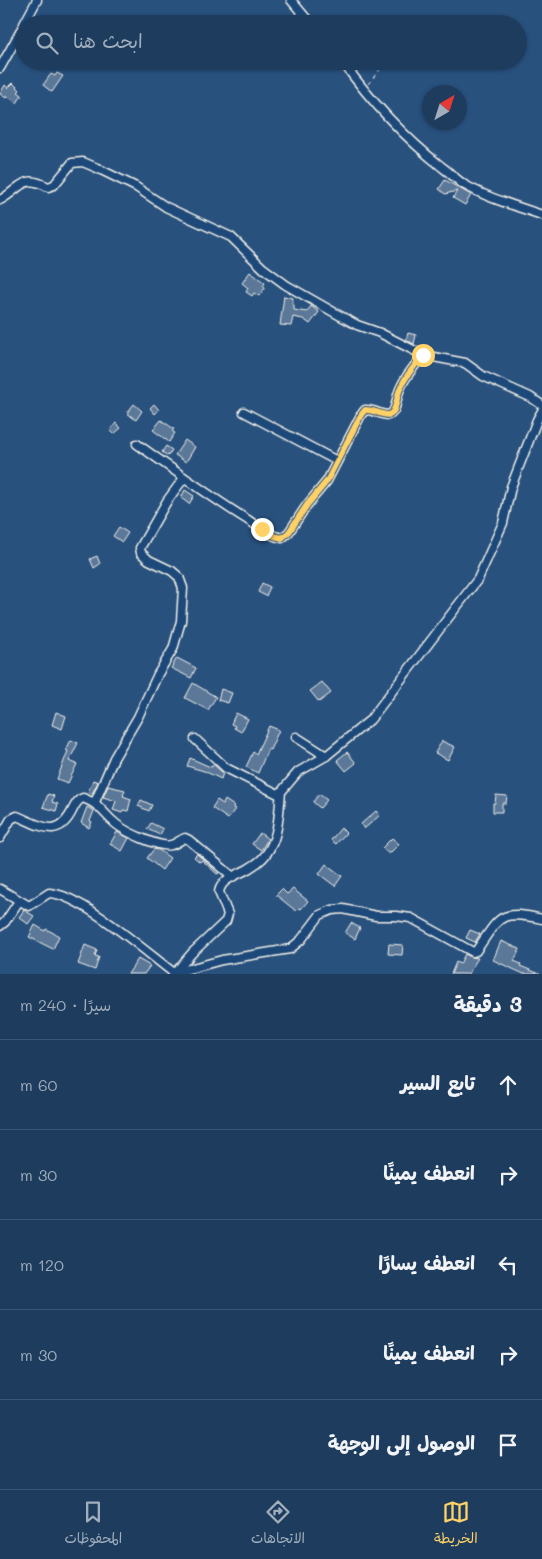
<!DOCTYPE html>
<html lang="ar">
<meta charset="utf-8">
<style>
:root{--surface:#1e3d5e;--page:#264464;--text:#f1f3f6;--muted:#a1aebc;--line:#3c5673;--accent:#ffd166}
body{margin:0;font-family:Mali,"Playpen Sans Arabic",sans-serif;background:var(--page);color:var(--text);direction:rtl}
.compass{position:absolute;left:422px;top:85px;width:45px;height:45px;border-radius:50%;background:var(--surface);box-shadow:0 1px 4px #0004;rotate:39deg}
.stop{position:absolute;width:15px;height:15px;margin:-11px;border:4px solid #ffd166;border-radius:50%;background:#fff}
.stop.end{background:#ffd166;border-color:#fff;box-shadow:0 1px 5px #0008}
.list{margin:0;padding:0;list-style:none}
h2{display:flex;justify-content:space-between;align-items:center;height:65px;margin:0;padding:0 20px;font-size:21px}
h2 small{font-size:16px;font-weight:400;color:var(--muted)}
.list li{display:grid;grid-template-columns:32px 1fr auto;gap:15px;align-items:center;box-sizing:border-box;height:90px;padding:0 20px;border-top:1px solid var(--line)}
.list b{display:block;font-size:19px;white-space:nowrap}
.list em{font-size:16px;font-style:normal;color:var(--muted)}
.icon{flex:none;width:28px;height:28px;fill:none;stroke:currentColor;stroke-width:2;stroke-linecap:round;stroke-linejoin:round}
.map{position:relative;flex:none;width:542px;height:974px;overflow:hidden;direction:ltr}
.search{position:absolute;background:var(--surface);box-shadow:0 1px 4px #0004;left:15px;right:15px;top:15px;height:55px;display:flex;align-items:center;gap:12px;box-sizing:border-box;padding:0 18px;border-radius:28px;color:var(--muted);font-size:19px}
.sheet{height:515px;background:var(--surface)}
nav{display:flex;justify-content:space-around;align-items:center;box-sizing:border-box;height:70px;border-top:1px solid var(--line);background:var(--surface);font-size:14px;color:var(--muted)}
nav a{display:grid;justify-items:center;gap:2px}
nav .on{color:var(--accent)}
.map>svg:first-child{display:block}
.building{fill:#5b7899;stroke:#f4f1e8}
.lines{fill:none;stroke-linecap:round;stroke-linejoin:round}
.minor-casing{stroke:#f4f1e8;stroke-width:11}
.path{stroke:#f4f1e8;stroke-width:1;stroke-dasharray:4 4;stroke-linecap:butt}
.minor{stroke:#1f4a7a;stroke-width:8}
.route{stroke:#ffd166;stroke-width:6}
</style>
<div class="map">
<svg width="542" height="974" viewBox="0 0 542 974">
<rect width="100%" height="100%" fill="#28517e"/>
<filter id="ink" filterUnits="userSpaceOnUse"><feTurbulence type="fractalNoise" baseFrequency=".02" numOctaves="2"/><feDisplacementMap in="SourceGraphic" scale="10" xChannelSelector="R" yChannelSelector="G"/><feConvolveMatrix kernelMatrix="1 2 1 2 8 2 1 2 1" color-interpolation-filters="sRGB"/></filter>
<g filter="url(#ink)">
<g class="building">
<polygon points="57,73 63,76 52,92 43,85 51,74 55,76"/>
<polygon points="13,83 20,90 18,92 22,95 17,103 7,96 6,98 0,94 5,85 8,88"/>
<polygon points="445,180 471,195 465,205 453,198 457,191 445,194 439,189"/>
<polygon points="250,272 265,283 263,286 265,288 259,296 254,293 252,296 246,292 248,288 242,283"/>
<polygon points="284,296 293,298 292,304 294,305 294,310 307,312 311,306 319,312 310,324 303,319 293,317 291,326 280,325"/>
<polygon points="408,333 416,335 414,344 406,340"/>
<polygon points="134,404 142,411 136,420 127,413"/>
<polygon points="154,404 159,410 155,414 150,408"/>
<polygon points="161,420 174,429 172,431 175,433 169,442 153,430"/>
<polygon points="116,423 121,428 114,434 110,430"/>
<polygon points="185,440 195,447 186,462 175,455"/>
<polygon points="166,446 172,450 168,456 162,452"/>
<polygon points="185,490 194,496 189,504 181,498"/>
<polygon points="119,527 128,533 122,542 113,536"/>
<polygon points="97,556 100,564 94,568 90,559"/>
<polygon points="262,583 270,587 266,596 258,592"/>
<polygon points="177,658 196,668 191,678 171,668"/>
<polygon points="322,682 331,693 319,702 310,691"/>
<polygon points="193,683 216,697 208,710 185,698"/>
<polygon points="221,689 232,693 228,703 218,700"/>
<polygon points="56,712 66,716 62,729 52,725"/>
<polygon points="236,713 248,719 241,732 234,728 235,726 231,724"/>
<polygon points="269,726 279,730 270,750 268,749 258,773 246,767 253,752 256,754"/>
<polygon points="71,740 78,743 69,761 77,764 68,783 57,779 68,751 66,750"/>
<polygon points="442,741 455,747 448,760 435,753"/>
<polygon points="347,752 356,763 346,771 337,760"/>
<polygon points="190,758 208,766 212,767 213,764 223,773 221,779 204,771 187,766"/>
<polygon points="93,780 98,782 92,794 88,792"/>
<polygon points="108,786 125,790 123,796 131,799 128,811 123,810 122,813 113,810 116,801 103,797"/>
<polygon points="48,794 54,796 52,802 58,804 56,811 43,807"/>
<polygon points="319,794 327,800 320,808 313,802"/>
<polygon points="496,795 507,796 506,803 502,803 502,812 493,812 493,803 495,803"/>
<polygon points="141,800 152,805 149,811 138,806"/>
<polygon points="217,800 223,804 225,800 234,806 233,808 235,809 228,819 212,808"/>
<polygon points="87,807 94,811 90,821 92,822 89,828 81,823"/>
<polygon points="376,811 380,815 364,829 361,824"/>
<polygon points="151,823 163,829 160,835 147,829"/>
<polygon points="341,828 346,833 336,844 331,840"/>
<polygon points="117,832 129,838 122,851 110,844"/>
<polygon points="260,833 268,839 261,850 252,844"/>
<polygon points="392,838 399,844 389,854 382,848"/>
<polygon points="154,849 159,850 170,858 162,870 147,858"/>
<polygon points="197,854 219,873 217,874 202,860 200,862 194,857"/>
<polygon points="326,864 342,876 335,886 319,874"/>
<polygon points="282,889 287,894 293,889 308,901 301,909 299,908 296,911 276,895"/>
<polygon points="24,910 34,916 28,924 19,917"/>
<polygon points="351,923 360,928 355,939 345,933"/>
<polygon points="35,925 45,931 46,929 59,936 53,949 29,937"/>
<polygon points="470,930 480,934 475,942 466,938"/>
<polygon points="501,941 520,949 514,961 521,964 520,966 540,974 524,974 493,960"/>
<polygon points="389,944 403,945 402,955 388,954"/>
<polygon points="85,945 97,950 95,956 99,957 95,970 78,964"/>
<polygon points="465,954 471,957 478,958 468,974 451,974 456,962 460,964"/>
<polygon points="138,959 150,966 144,974 128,974"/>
</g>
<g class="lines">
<defs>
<g id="minor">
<polyline points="291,0 311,24"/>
<polyline points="24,24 37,0"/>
<path d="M342,61C370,100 404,137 442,167C449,172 456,179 463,184C487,198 516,206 542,215"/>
<polyline points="0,68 24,25"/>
<path d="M0,200C21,189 22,173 48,187L54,185L72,163L83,162L97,168L136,187L166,207L231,237L263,268L286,285L337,314L357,325L380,333L423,355L465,363L483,376L530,397L542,405"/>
<polyline points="244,412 337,461"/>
<path d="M137,444C174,470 210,497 248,520C259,527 270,536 282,538L289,532L307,505L327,481L361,415L365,410C373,409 380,415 388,415C396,414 396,401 398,395C402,380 414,367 423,355"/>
<polyline points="296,737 326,756"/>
<polyline points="195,739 226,768 280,795"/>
<polyline points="95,802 114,758 138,717 158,674 173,649 181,621 183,588 179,577 172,571 149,560 141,553 140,548 167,501 184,478"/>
<path d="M0,838L11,819L17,816C41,826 59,840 73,809C76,804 77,800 83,798C102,805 102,813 116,824C126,832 159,848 171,845C176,844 180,840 185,838L189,840L232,876"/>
<path d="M0,889L29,906L49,893C81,894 147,953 174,973L222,960L290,949L301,940L320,915L332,910L343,909L376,916H396L411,918L473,952L476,951C500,917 498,909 542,919"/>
<polyline points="0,926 5,922 19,901"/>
<path d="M174,974L192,953L226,921L228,914L219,892C222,877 240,875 251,867C258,863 266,856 270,848C279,833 279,809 281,792L298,772L326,756L370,720L478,579L503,523L511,487L537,420L542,411"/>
</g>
</defs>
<use href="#minor" class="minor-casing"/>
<polyline class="path" points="368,84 387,61"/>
<use href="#minor" class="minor"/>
</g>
</g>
<g class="lines" filter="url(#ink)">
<path class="route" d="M262,529L274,536L282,538L289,532L307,505L327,481L361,415L365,410C373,409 380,415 388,415C396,414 396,401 398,395C402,380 414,367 423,355"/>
</g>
</svg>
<svg class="compass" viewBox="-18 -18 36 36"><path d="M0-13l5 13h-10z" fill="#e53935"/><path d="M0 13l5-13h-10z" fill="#a1aebc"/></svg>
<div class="stop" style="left:423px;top:355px"></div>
<div class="stop end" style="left:262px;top:529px"></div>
<div class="search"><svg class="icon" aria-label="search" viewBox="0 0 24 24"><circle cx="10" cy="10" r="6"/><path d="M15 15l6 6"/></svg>ابحث هنا</div>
</div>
<section class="sheet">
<h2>3 دقيقة<small>سيرًا · 240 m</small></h2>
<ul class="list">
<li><svg class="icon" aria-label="ahead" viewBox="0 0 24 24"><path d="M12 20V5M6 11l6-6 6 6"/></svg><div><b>تابع السير</b></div><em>60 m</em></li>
<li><svg class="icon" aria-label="right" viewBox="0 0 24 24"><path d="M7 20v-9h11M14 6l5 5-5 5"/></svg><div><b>انعطف يمينًا</b></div><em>30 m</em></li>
<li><svg class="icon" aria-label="left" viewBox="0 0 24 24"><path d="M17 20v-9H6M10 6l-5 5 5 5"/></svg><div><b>انعطف يسارًا</b></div><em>120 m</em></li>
<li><svg class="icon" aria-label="right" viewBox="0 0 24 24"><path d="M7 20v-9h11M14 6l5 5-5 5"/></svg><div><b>انعطف يمينًا</b></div><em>30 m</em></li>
<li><svg class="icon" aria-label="arrive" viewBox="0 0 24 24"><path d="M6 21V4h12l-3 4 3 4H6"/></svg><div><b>الوصول إلى الوجهة</b></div></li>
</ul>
</section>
<nav>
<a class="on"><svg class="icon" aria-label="map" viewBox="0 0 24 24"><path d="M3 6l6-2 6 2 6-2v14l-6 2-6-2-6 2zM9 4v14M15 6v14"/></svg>الخريطة</a>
<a><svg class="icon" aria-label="directions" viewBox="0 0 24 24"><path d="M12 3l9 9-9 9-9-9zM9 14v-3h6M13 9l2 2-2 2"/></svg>الاتجاهات</a>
<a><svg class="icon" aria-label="saved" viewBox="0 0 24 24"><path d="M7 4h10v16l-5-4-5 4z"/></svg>المحفوظات</a>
</nav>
